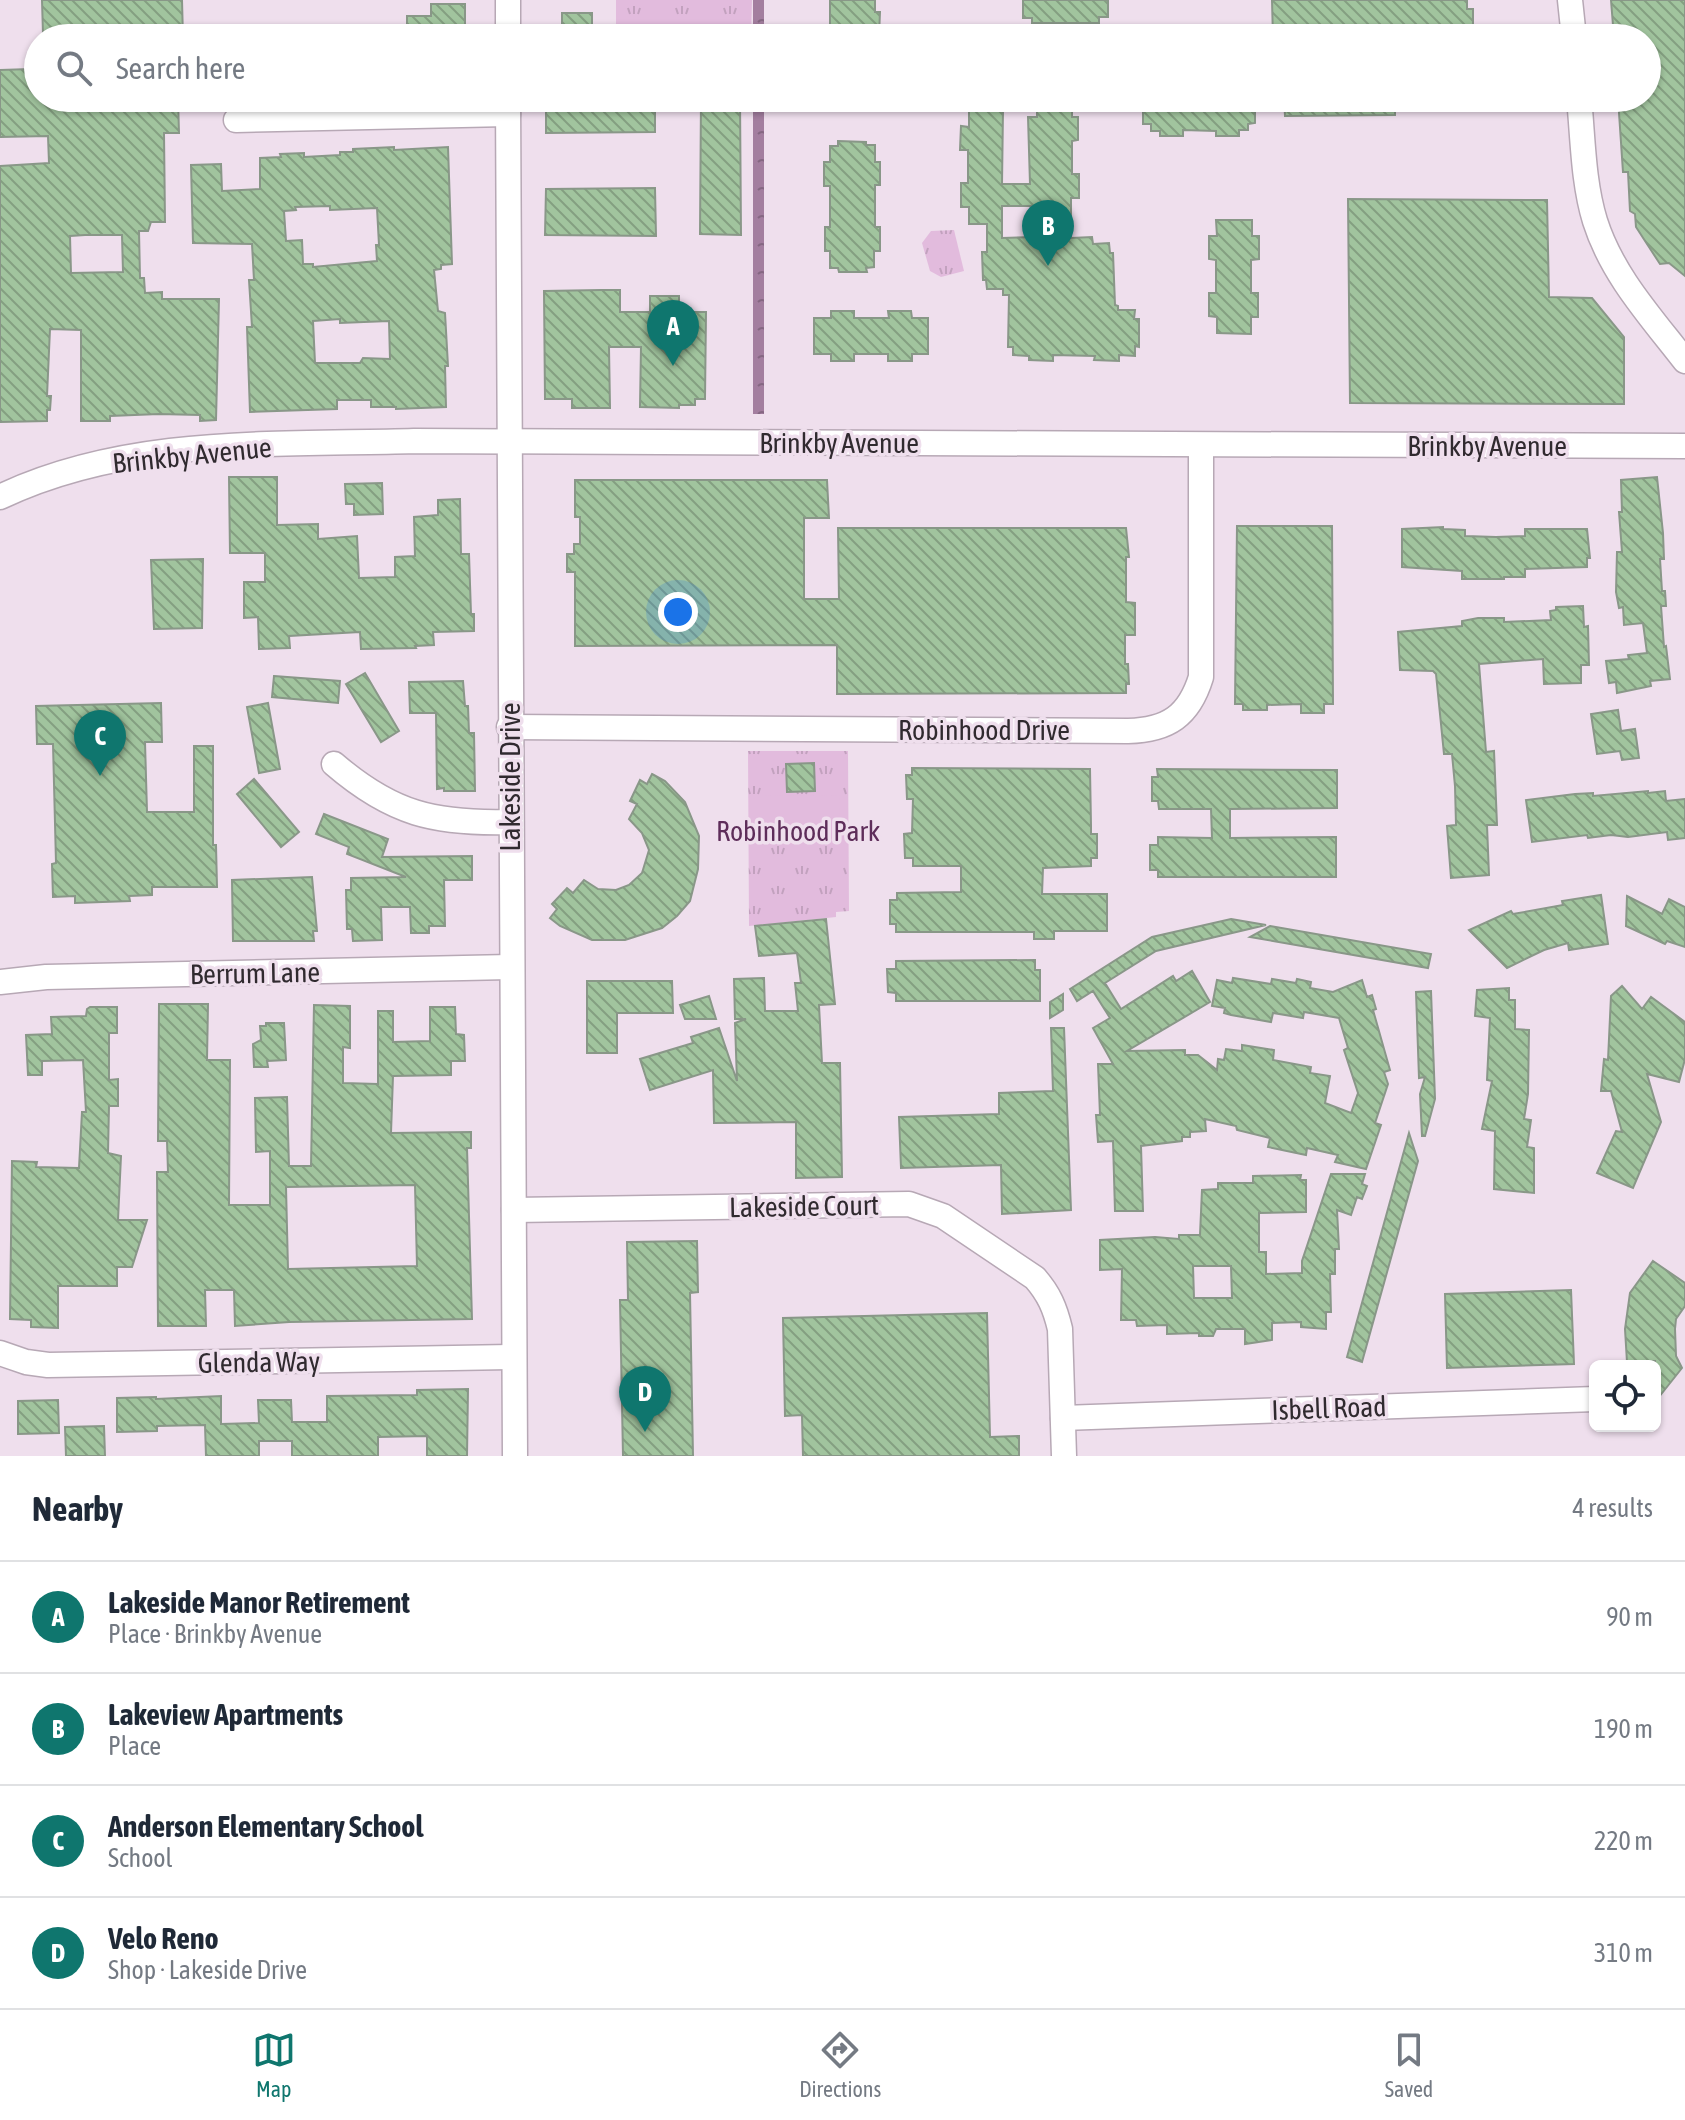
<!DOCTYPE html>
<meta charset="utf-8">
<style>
:root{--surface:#fff;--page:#f2f2f3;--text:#1f2937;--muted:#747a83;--line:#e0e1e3;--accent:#0f766e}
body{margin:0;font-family:"Asap Condensed",sans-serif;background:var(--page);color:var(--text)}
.controls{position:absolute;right:24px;bottom:24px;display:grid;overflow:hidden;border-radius:12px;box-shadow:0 2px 6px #0004}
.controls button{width:72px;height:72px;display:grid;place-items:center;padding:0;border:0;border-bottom:2px solid var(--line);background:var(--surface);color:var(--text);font:40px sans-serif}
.you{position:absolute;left:678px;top:612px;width:28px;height:28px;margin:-20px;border:6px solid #fff;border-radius:50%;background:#1a73e8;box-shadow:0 0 0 12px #1a73e833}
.badge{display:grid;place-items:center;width:52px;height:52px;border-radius:50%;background:var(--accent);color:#fff;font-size:26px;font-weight:700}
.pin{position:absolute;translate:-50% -66px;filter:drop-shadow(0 2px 4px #0008)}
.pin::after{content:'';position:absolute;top:42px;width:28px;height:24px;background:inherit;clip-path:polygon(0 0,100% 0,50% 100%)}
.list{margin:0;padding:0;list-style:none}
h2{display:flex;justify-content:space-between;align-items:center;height:104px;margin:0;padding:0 32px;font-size:34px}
h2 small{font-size:26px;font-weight:400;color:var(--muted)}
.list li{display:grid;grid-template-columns:52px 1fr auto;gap:24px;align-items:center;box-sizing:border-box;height:112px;padding:0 32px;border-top:2px solid var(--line)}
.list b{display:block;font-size:30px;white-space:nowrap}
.list p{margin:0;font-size:26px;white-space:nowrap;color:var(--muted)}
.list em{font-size:26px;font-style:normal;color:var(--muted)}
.icon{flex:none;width:44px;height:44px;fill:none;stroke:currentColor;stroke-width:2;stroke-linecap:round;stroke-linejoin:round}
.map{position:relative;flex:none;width:1685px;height:1456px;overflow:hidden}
.search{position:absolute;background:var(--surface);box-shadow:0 2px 6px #0004;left:24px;right:24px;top:24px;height:88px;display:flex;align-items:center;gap:20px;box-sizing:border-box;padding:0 28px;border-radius:44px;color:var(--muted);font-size:30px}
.sheet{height:552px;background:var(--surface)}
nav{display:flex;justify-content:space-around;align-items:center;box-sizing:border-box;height:112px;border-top:2px solid var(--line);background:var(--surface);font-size:22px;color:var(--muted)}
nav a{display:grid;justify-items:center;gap:4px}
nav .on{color:var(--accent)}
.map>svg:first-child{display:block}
.grass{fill:url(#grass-tufts)}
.pitch{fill:#e2bbdd}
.water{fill:url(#water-ripples)}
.building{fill:url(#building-back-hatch);stroke:#899788;stroke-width:2;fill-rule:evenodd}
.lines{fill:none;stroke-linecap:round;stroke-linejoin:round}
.minor-casing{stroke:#b7a8b5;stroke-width:27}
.minor{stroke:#fff;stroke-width:24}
.labels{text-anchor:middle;stroke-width:7;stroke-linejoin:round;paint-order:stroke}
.street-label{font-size:28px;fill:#302a2f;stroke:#efdfed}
.park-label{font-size:28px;fill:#5e2d5a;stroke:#efdfed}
</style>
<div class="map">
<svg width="1685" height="1456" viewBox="0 0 1685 1456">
<defs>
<pattern id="grass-tufts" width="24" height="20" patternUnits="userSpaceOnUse" patternTransform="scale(2)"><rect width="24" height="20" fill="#e2bbdd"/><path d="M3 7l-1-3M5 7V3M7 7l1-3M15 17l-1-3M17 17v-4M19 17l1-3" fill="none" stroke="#c2a1be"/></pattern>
<pattern id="water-ripples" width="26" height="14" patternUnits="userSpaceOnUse" patternTransform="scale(2)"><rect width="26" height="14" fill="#a37e9f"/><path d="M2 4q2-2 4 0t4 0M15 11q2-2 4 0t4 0" fill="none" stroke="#856782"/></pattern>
<pattern id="building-back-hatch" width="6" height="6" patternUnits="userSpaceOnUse" patternTransform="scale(2)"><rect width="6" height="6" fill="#a1c49e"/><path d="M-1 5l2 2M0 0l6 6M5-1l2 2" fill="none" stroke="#849f81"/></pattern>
</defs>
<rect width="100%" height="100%" fill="#efdfed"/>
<g class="grass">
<polygon points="616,0 752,0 751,38 616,38"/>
<polygon points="954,230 964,271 941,277 930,271 922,243 931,231"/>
<polygon points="748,751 848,751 849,911 836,912 836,917 749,926"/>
</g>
<polygon class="pitch" points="839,795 841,844 763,844 763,796"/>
<g class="water">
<rect x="753" y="0" width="11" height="38"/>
<rect x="753" y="98" width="11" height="316"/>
</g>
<g class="building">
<polygon points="42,0 182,0 183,38 164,38 163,33 160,32 43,34"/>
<polygon points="830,0 875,0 875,12 880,12 879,36 830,38"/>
<polygon points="1023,0 1108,0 1108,17 1099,17 1099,23 1032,23 1032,18 1023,18"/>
<polygon points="1272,0 1467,0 1467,9 1473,9 1473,32 1467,32 1467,38 1426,38 1426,34 1398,34 1398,37 1392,38 1273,38"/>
<polygon points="1611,0 1685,0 1685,276 1669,263 1660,264 1636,227 1635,214 1630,211 1628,172 1623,172 1618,98 1647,98 1647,38 1614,38"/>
<polygon points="431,4 465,4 465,38 407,37 407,16 431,16"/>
<rect x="562" y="13" width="30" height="25"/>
<path d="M30,69V72H38V98H178L179,133H164L165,222H151L148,231H139L140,278H144L145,293L162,292V299H219L216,420L200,421V415L159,414L110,416V421H81V330L50,329L47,396H51L50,410H47V421L0,422V166L49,163L48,136L0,137V70ZM85,235H122L123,272L71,273L70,236Z"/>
<polygon points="546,98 655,98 655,132 546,133"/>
<polygon points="701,98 740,98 741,235 700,234"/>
<polygon points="1143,98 1255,98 1255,123 1248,124 1248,130 1239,130 1239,136 1216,136 1216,131 1183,130 1183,136 1160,136 1160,131 1151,131 1151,124 1143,124"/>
<polygon points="1284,98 1395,98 1395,115 1285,116"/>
<path d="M1072,100V117H1078V140L1072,141V174H1079V198H1071V238L1092,237L1093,244L1109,243L1110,253H1113L1115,305L1118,306V310H1135L1134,319H1139V347L1135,346V356L1119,355V361L1094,360L1095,356L1053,355V361L1029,360V356L1013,355V347H1008L1009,295H1003V289H987L986,280H983L982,252H987V224H969V207H961V183H968V150H960L961,126L969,127V110H1003L1002,184H1030L1028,117H1037V101ZM1002,206H1036V237L1002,238Z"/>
<polygon points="838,141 866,142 866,145 875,145 875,162 880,162 880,185 875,185 875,227 880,227 880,251 874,251 874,267 866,268 867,272 839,272 838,268 830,268 830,251 825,251 825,227 830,227 830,186 824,186 824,162 830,162 830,146 838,146"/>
<path d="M394,147V150L448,147L452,264L441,265V269L434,270L438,311L445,313L448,366H445L446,407L396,409V407H371V400H337V409L250,412L247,327H252L249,280H254L252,244L193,243L191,165L221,164L222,191L260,189V158L281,157L280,154L304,153V157L340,155V152H353V149ZM330,206V210L377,208L379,245H376L377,261L313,267V264H303L302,240L286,241L284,211L296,210L295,207ZM340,319V323L389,321L390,359L363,358L360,363H315L313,321Z"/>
<polygon points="655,188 656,236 545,235 546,189"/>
<polygon points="1348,199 1547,200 1549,297 1592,298 1624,337 1624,404 1350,403"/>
<polygon points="1216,220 1252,220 1252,236 1259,236 1259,259 1251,260 1251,293 1258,293 1258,317 1251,317 1251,334 1217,333 1217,317 1209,316 1209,293 1216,293 1216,260 1209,259 1209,236 1217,236"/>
<polygon points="601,290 620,290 620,312 650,312 650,296 679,296 679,312 706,312 705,399 695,399 695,405 679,405 679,408 640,407 641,347 609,347 610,408 572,408 572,399 545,399 544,291"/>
<polygon points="831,311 854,311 854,318 889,318 888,311 911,311 912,318 928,318 928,354 912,354 912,361 888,361 888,354 854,354 854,361 831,361 831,354 814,354 814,318 831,318"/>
<polygon points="229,477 277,477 277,525 318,524 318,539 357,536 359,578 395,577 395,557 415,556 414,517 438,515 438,500 460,499 461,554 469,554 471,614 474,614 474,631 433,632 434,645 415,646 416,648 361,649 360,632 289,636 290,648 259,649 258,617 244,618 244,582 265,582 265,553 230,553"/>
<polygon points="1657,477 1663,533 1664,559 1660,559 1662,591 1665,591 1666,606 1661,606 1664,647 1666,646 1670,679 1650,681 1651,686 1617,693 1616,682 1609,683 1606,661 1629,659 1628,655 1647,653 1643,623 1624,625 1623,607 1619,608 1616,592 1617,552 1622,552 1619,512 1622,512 1621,480"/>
<polygon points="575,480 827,480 829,518 804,518 804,599 839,599 838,528 1126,528 1129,557 1126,557 1126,602 1135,603 1135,635 1125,635 1125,664 1128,664 1129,684 1126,684 1126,693 837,694 837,645 575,646 575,572 567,572 567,554 574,554 574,544 580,544 580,517 575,517"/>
<polygon points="382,483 383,514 354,515 354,504 346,504 345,484"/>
<polygon points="1237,526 1332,526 1333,704 1324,704 1324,713 1301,713 1301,704 1267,705 1267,710 1243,710 1243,704 1235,704"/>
<polygon points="1443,527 1443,529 1465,530 1465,536 1496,537 1525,536 1525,529 1587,529 1590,558 1587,558 1587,567 1525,569 1525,577 1504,577 1504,579 1462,579 1462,571 1402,567 1402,529"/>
<polygon points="203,559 202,628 154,629 151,560"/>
<polygon points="1583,606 1584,627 1588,626 1589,665 1581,665 1581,683 1544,684 1543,659 1479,664 1486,752 1494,751 1497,825 1487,825 1489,875 1451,878 1447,826 1456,825 1455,786 1452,754 1444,754 1436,674 1433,671 1400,670 1398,632 1462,626 1462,621 1478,618 1504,618 1504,622 1551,620 1550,611 1556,610 1556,607"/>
<polygon points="365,673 399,731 381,742 346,684"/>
<polygon points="274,676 340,681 338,703 272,697"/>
<polygon points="463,681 465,706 468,706 469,733 474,733 475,791 444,791 444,788 437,789 436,713 410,713 409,682"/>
<polygon points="161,703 162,742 145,742 147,812 194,812 194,746 213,746 213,845 216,845 217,887 152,887 152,895 129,896 130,901 75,903 75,896 53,897 52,864 56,863 53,744 37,744 36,706"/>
<polygon points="268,703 280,769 259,773 247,707"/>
<polygon points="1618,710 1621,731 1635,729 1639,758 1622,760 1620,751 1597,754 1591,714"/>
<polygon points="814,763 815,791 787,792 786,764"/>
<polygon points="912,768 1090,769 1091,826 1091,834 1097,834 1097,858 1091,858 1091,866 1043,868 1042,894 1107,894 1107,931 1054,931 1054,939 1034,939 1034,932 896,932 896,924 890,924 890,900 897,900 897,893 961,892 961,866 913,866 913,858 905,858 904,834 912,833 913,799 907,799 906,775 912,775"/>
<polygon points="1157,769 1337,770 1337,808 1230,809 1230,838 1336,837 1336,877 1158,877 1158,870 1150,870 1150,845 1158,845 1158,837 1212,838 1211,809 1159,809 1158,801 1152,801 1152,777 1158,777"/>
<polygon points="652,774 665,781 685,802 699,836 698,869 690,901 677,916 662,928 625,940 592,940 560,926 550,918 557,909 552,904 567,888 573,893 584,880 598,889 616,890 629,885 642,873 649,850 642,833 629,819 637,804 630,801 640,780 647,784"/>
<polygon points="254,779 299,832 281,847 237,794"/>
<polygon points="1648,791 1648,793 1665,791 1666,801 1685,799 1685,838 1668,840 1667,832 1628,837 1611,835 1588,838 1587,835 1532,842 1526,800 1575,794 1593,793 1593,796"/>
<polygon points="324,814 388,839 382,857 472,856 472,880 444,880 445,926 429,926 429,933 411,933 410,907 381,907 382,940 353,941 352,929 347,929 346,890 351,890 351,878 406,877 347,854 349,847 316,834"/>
<polygon points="312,877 317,931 313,931 314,941 233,941 232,880"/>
<polygon points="1601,895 1608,944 1569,950 1568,943 1544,950 1507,968 1469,930 1511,911 1513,914 1563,905 1562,901"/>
<polygon points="1627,896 1662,914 1669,899 1685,907 1685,947 1667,941 1665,944 1626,926"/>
<polygon points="826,919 835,1004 819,1005 822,1063 840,1063 842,1177 796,1178 796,1122 714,1123 713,1070 650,1090 640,1059 693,1043 691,1037 719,1028 737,1081 735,1023 746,1019 735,1019 734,979 764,978 765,1011 798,1011 795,983 801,983 797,953 759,956 755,926"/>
<polygon points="1231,919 1266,925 1156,951 1105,983 1121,1009 1173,976 1176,981 1192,971 1210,1002 1127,1051 1185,1050 1185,1055 1198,1055 1217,1070 1218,1059 1224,1060 1226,1049 1242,1051 1242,1045 1274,1050 1273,1060 1311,1067 1310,1073 1330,1076 1325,1103 1351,1113 1358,1093 1344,1050 1348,1048 1339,1018 1304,1012 1303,1018 1273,1013 1271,1022 1231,1015 1224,1013 1225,1008 1212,1006 1217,980 1232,983 1233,978 1271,984 1272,979 1296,983 1297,979 1311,982 1310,988 1333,992 1362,980 1367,997 1372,995 1376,1009 1373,1010 1390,1070 1384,1072 1388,1084 1375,1123 1381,1125 1366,1169 1335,1162 1338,1155 1307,1148 1306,1155 1268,1147 1270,1138 1237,1130 1236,1126 1205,1119 1206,1131 1190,1132 1190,1137 1182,1137 1182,1141 1141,1146 1143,1211 1115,1211 1113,1141 1098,1142 1096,1115 1100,1115 1098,1064 1113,1064 1093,1028 1110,1018 1093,991 1077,1001 1070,989 1152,937"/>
<polygon points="1270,926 1431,954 1428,968 1250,937"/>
<polygon points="1035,960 1035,970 1040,970 1040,1001 896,1001 896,993 888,992 887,969 896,969 896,961"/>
<polygon points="587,981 672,981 673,1013 617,1013 617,1053 587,1053"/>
<polygon points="1622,986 1642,1009 1651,997 1685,1022 1685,1059 1679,1082 1647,1074 1661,1122 1633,1188 1597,1173 1616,1131 1622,1132 1611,1091 1601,1091 1604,1059 1608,1060 1611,996"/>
<polygon points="1509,988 1509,1000 1515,1000 1515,1029 1529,1030 1528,1094 1524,1119 1531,1120 1527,1147 1534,1148 1534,1193 1494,1189 1495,1131 1482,1129 1492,1081 1487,1080 1490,1018 1475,1016 1477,990"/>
<polygon points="1431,991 1435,1099 1425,1136 1422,1136 1420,1094 1425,1077 1419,1078 1416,992"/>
<polygon points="1063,994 1063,1010 1050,1018 1050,1002"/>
<polygon points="709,996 716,1019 685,1019 680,1005"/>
<path d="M159,1004H208L207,1060H230L229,1205H270V1151L256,1152L255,1098L287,1097L289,1166H311L314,1005L350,1006V1048L343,1047V1083L378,1084V1011H393V1042L430,1041V1007H455L456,1034L464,1035L465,1061H451V1075L393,1076L391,1133L471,1132V1148H467L472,1319L289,1322L235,1326L234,1290H205L206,1326H158L157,1172H168L167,1141H158ZM415,1185L417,1266L288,1269L286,1187Z"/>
<polygon points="90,1007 117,1007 117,1033 109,1033 109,1080 118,1079 118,1106 109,1106 108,1153 121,1156 118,1220 147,1220 132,1267 117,1267 117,1286 58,1286 58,1328 31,1327 31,1320 10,1319 12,1161 37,1162 36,1167 79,1168 82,1112 86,1112 83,1060 42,1061 42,1075 28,1075 26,1035 52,1034 51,1017 86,1016 87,1009"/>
<polygon points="266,1023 284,1023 286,1060 267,1061 268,1067 254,1067 253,1044 261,1040 260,1026 266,1026"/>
<polygon points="1051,1028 1064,1028 1071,1210 1002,1214 1001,1165 901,1168 899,1117 999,1114 999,1093 1053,1091"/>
<polygon points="1409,1133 1418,1161 1362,1362 1347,1357"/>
<path d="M1331,1174H1365L1362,1184L1367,1186L1362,1199L1357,1197L1351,1215L1337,1210L1339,1249H1335V1274H1330L1331,1312H1326V1329L1301,1327V1322L1272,1323V1340L1245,1344V1329H1216L1213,1336H1199V1333L1167,1334V1325L1137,1326L1136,1320H1121L1122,1269L1100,1270V1240L1155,1237L1179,1239V1235H1200L1202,1190L1218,1189V1183H1253V1176L1301,1175L1300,1180H1306V1212L1259,1213V1252H1266V1274L1302,1273V1261ZM1193,1266H1231L1232,1298H1194Z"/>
<polygon points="697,1241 698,1292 690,1293 693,1456 623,1456 620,1300 628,1300 627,1242"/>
<polygon points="1653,1261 1685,1283 1685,1306 1676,1319 1675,1329 1676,1356 1682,1368 1655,1402 1655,1361 1627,1362 1625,1329 1630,1293"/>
<polygon points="1571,1290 1574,1364 1447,1368 1445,1294"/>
<polygon points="987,1313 990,1437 1019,1436 1019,1456 803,1456 802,1415 785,1416 783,1318"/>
<polygon points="468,1389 467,1456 427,1456 427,1436 378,1437 378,1456 292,1456 292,1441 259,1441 259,1456 206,1456 205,1425 157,1426 157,1431 117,1432 117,1398 156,1397 156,1399 221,1396 221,1424 259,1423 258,1400 291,1400 292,1422 327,1422 327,1396 417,1395 417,1390"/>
<polygon points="58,1400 59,1433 18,1434 18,1401"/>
<polygon points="104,1426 105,1456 66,1456 65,1427"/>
</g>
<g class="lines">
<defs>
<g id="minor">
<polyline points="1570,0 1574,38"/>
<polyline points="508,38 508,0"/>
<polyline points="508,98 515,1456"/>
<path d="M1579,98C1583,139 1583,182 1595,221C1612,275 1651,317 1685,361"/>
<polyline points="236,120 508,114"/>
<path d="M0,497C127,436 278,445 414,441L1685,446"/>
<path d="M509,727L1128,731C1168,730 1189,716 1201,677V446"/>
<path d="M334,764C392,814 435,824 510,822"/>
<polyline points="0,982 46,977 510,967"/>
<path d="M514,1210L909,1204L943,1216L1035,1278C1049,1294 1055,1308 1060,1329L1064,1456"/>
<polyline points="0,1353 26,1362 48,1365 514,1357"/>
<polyline points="1063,1418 1595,1399"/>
</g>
</defs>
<use href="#minor" class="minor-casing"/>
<use href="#minor" class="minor"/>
</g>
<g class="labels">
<g class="street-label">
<text x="839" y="453">Brinkby Avenue</text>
<text x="1487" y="456">Brinkby Avenue</text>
<text transform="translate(192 455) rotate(-6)" y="10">Brinkby Avenue</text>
<text x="984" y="740">Robinhood Drive</text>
<text transform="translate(510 777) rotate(-90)" y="10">Lakeside Drive</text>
<text transform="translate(255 973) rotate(-1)" y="10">Berrum Lane</text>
<text transform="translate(804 1206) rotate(-1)" y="10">Lakeside Court</text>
<text transform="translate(259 1362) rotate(-1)" y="10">Glenda Way</text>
<text transform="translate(1329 1408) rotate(-2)" y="10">Isbell Road</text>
</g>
<g class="park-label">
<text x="798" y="841">Robinhood Park</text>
</g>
</g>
</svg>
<div class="controls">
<button><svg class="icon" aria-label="locate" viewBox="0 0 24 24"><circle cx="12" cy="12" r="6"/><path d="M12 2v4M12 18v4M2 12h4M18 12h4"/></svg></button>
</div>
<div class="you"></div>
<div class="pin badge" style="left:673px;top:366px">A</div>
<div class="pin badge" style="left:1048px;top:266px">B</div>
<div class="pin badge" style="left:100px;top:776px">C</div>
<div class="pin badge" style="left:645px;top:1432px">D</div>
<div class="search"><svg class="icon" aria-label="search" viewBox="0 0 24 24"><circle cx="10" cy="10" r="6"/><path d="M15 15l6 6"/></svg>Search here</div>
</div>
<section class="sheet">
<h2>Nearby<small>4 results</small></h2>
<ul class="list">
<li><span class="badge">A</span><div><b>Lakeside Manor Retirement</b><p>Place · Brinkby Avenue</p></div><em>90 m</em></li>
<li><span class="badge">B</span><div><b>Lakeview Apartments</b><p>Place</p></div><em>190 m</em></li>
<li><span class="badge">C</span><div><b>Anderson Elementary School</b><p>School</p></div><em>220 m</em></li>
<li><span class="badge">D</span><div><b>Velo Reno</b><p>Shop · Lakeside Drive</p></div><em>310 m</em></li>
</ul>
</section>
<nav>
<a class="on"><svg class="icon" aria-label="map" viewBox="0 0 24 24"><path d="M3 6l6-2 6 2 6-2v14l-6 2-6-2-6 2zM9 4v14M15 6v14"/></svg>Map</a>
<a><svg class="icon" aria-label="directions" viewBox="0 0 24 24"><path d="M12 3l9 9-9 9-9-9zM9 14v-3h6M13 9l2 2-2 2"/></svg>Directions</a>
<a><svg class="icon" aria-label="saved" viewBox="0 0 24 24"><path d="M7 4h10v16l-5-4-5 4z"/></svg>Saved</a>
</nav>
